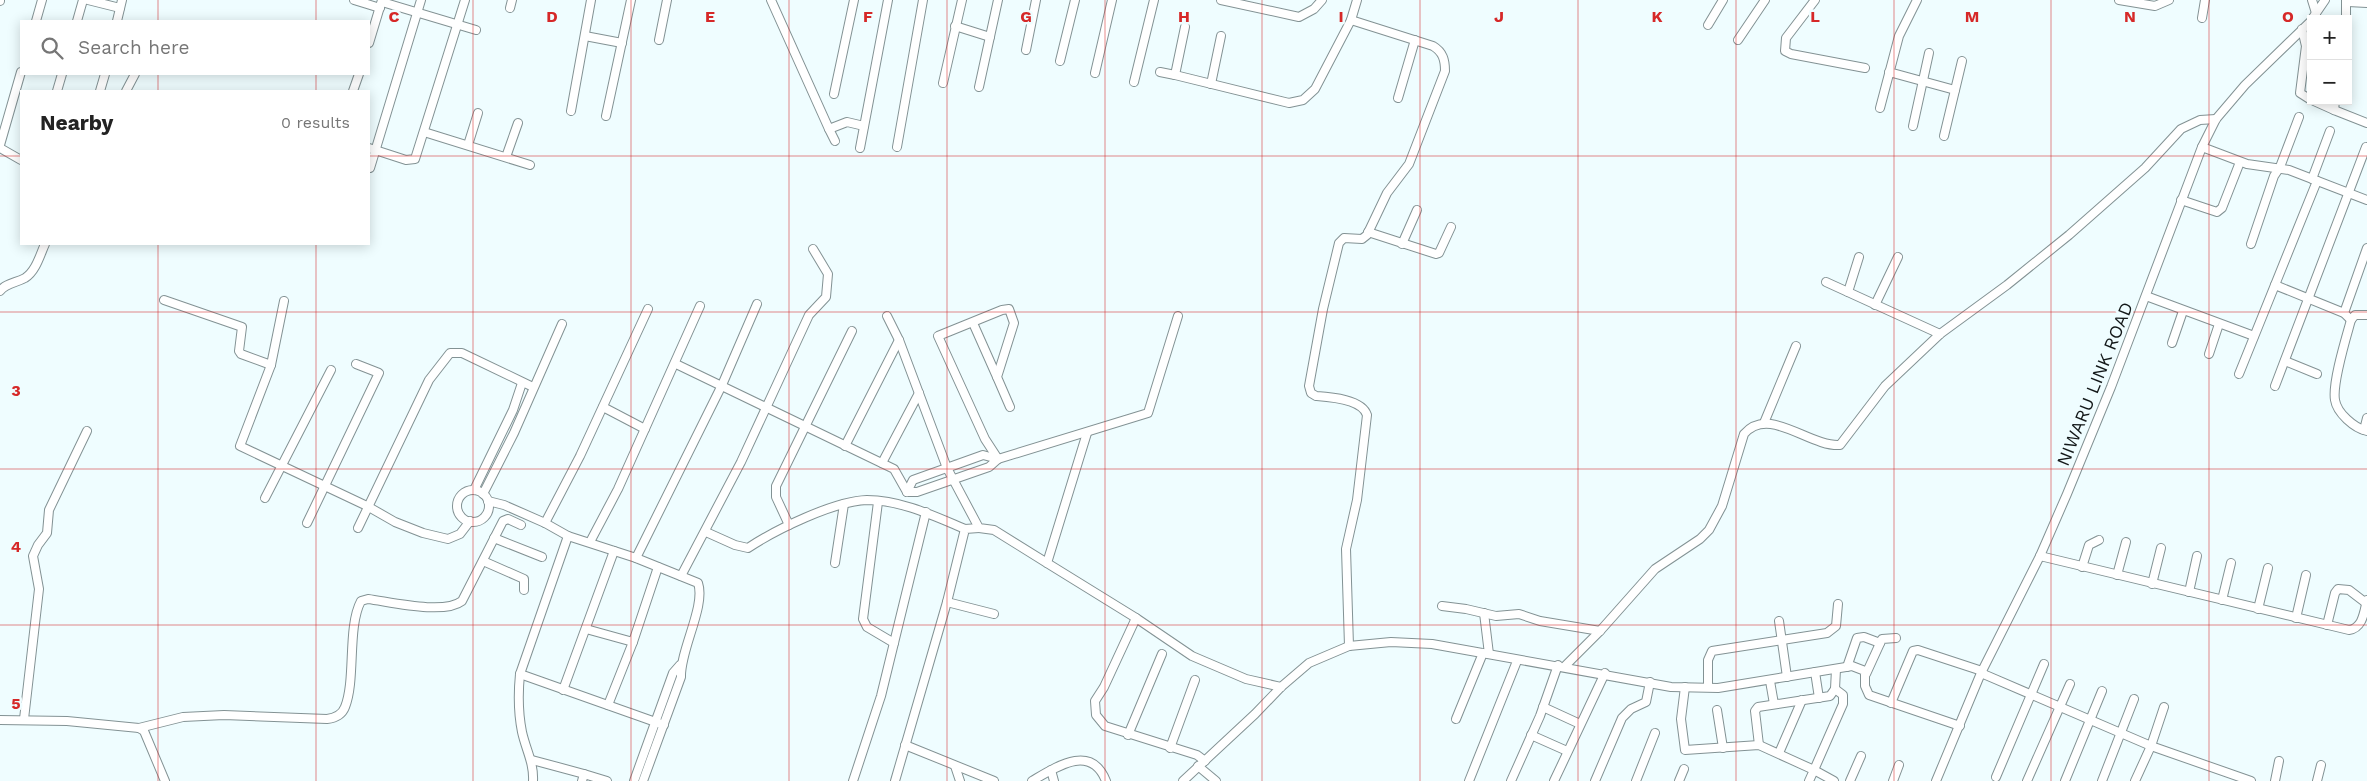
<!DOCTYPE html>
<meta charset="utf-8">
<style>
:root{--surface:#fff;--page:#f2f2f2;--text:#222;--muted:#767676;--line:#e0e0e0}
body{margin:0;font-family:"Work Sans",sans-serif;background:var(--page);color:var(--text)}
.controls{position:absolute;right:15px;top:15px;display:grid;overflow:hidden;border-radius:0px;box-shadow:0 2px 12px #0003}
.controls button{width:45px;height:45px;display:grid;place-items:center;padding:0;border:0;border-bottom:1px solid var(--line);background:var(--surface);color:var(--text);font:25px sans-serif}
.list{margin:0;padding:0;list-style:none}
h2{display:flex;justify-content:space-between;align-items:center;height:65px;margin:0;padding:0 20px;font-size:21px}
h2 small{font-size:16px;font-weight:400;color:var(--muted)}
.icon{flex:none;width:28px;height:28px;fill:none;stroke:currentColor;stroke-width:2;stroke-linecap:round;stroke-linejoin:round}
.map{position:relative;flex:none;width:2367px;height:781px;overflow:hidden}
.search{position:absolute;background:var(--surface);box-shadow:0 2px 12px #0003;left:20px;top:20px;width:350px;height:55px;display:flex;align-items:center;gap:12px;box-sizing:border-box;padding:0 18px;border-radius:0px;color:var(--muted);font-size:19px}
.panel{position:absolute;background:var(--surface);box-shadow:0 2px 12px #0003;left:20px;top:90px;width:350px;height:155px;border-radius:0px}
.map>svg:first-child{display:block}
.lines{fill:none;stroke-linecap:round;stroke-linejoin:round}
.minor-casing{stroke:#839294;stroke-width:10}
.minor{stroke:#fff;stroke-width:8}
.grid{fill:none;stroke:#d62828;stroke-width:1;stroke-opacity:0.55}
.labels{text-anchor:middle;stroke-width:5;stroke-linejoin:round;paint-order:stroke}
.street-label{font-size:18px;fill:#121718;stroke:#effdff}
.grid-label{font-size:16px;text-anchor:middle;font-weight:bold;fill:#d62828;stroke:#effdff;stroke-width:5;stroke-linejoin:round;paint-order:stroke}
</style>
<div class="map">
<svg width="2367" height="781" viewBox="0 0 2367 781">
<rect width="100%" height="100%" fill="#effdff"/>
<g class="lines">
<defs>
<g id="minor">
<polyline points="88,0 120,8"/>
<polyline points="354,0 380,8"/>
<polyline points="771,0 829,129 847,122 864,126"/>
<polyline points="1221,0 1299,17 1314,9 1322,0"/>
<polyline points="1815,0 1786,38 1785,51 1791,54 1865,68"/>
<polyline points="2119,0 2155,6 2169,0"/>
<polyline points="2312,0 2316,13"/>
<polyline points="0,1 0,0"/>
<polyline points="382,2 476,30"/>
<polyline points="2348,2 2367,3"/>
<polyline points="510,8 512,0"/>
<polyline points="2202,18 2205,0"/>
<polyline points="2312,19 2325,0"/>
<polyline points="2346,19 2346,0"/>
<polyline points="36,21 42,0"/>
<polyline points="77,21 83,0"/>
<polyline points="117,21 122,0"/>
<polyline points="1708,25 1723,0"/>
<polyline points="955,26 990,37"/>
<polyline points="1185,27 1175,75 1289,103 1303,100 1315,89 1351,20"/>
<polyline points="2302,29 2306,46 2300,93 2311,100"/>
<polyline points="585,36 622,43"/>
<polyline points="659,40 667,0"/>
<polyline points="1738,40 1765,0"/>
<polyline points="369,43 382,0"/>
<polyline points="1026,50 1036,0"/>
<polyline points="1060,61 1075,0"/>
<polyline points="1160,72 1175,75"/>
<polyline points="1889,72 1955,90"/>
<polyline points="1095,73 1112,0"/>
<polyline points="1134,82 1154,0"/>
<polyline points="943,83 962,0"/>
<polyline points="1211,84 1221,36"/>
<polyline points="979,87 998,0"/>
<polyline points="57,91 62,74"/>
<polyline points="100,91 105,74"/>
<polyline points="126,91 135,74"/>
<polyline points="353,91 359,74"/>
<polyline points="834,94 854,0"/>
<polyline points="1398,98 1415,40"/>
<polyline points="2314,101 2334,110 2335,101"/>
<polyline points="1880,108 1899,36 1917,0"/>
<polyline points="2334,110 2367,123"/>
<polyline points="571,111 591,0"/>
<polyline points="606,116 631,0"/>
<polyline points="1913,126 1929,53"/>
<polyline points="829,129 835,141"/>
<polyline points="424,132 530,165"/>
<polyline points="1944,136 1962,61"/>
<polyline points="0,145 21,72"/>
<polyline points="468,145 478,113"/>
<polyline points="897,147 923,0"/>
<polyline points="2202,147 2247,164 2289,170 2367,200"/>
<polyline points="0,148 21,160"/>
<polyline points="369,148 406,160 415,159 465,0"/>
<polyline points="860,148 888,0"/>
<polyline points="506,157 518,123"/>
<polyline points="370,168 421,0"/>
<polyline points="2312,179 2330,131"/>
<polyline points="2181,200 2217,212 2222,208 2240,162"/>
<polyline points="1368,232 1436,254 1439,253 1451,227"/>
<polyline points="1402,244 1417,210"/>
<polyline points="2251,244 2274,176 2280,167 2299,117"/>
<polyline points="1826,282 1940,334"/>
<polyline points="2275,285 2344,313 2351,320"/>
<path d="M0,291C6,283 16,283 25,278C36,271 40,255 45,244"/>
<polyline points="1848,292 1859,257"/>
<polyline points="2146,296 2254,336"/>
<polyline points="164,300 242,327 239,351 241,354 271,365"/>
<polyline points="284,301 271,365 240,446 367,506 395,522 423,533 448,539 460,534 470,521"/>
<polyline points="1875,305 1898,257"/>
<polyline points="2344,313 2367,248"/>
<path d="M2367,315H2355L2351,320C2346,338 2332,383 2335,400C2337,413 2354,428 2367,431"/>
<polyline points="887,316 899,340 947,468 979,528 994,530 1047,563"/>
<polyline points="973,323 997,377"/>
<polyline points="2172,343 2183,311"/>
<polyline points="2209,354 2219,324"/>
<polyline points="2285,361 2317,374"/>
<polyline points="676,364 894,469 907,492"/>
<polyline points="2239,374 2317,181"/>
<polyline points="2275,386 2366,147"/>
<polyline points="603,407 645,429"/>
<polyline points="1764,423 1796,346"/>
<polyline points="2364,430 2367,418"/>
<polyline points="1087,433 1047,563 1136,618 1192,656 1246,679 1281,687"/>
<polyline points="845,446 899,340"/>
<polyline points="998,459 985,439 938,336 1002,310 1009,309 1014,323 997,377 1010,407"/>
<polyline points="882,463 919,393"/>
<polyline points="474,490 513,410 522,383"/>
<circle cx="473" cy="506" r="16"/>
<polyline points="907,492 913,480 983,455 998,459 1148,413 1178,316"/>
<polyline points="907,492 917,492 989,467 998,459"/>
<polyline points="483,494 514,433 562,324"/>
<polyline points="265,498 331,370"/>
<path d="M488,501L504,505L545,523L568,536L636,558L698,583C706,606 680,650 681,677L643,781"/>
<polyline points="878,502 863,619 867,627 894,643"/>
<polyline points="307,523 379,373 356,364"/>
<polyline points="545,523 580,456 648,309"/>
<polyline points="789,525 776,497 776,486 852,331"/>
<polyline points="358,528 429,380 450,353 462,353 533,387"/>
<path d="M706,532L735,545L748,548C775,530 834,501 867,500C901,500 934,516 965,529"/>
<polyline points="568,536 520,674 664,725"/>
<polyline points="494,538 542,557"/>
<polyline points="590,542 618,489 700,306"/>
<path d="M2040,556L2349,630C2363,628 2364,612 2367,600"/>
<polyline points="636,558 722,385 757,304"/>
<polyline points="483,561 524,579 524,590"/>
<polyline points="835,563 844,504"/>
<polyline points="2082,567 2089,545 2099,540"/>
<polyline points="2117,575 2126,542"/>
<polyline points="681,576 741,462 809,315 826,297 828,274 813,249"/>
<polyline points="2152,584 2161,548"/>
<polyline points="2189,592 2197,556"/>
<polyline points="2222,600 2231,563"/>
<polyline points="947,602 994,614"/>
<polyline points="1442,606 1466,609 1496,616 1519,614 1540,621 1600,631"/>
<polyline points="2258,609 2268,568"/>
<polyline points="1484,613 1489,654"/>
<polyline points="1136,618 1104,687 1095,701 1096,715 1105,726 1197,755 1205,761"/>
<polyline points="2296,618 2306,575"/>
<polyline points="1779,621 1787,677"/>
<polyline points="2327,625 2335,593 2338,589 2349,590 2366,603"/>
<polyline points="586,629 633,642"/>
<path d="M1349,646L1346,549L1357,500L1367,415C1362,399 1330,397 1316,396L1311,393L1309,386L1323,309L1339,243L1344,238L1362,239L1367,235L1387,193L1409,164L1445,71C1445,60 1443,52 1433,46L1351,20L1357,0"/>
<path d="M1565,666L1600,631L1655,569L1700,539L1709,530L1722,506L1744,434C1769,405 1809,447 1840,445L1885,386L1940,334L2007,285L2069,235L2145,168L2181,129L2200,120L2216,119"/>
<polyline points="1847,667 1857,638 1864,637 1880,643"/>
<polyline points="1815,672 1819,698"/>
<polyline points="1981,673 2151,746 2251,781"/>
<path d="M520,674C518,694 518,712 522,732C526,750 534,763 533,781"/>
<polyline points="1866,674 1882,639 1896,638"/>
<polyline points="1770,681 1774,704"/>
<polyline points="1685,687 1681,719 1685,750 1759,745 1814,770 1809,781"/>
<polyline points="1708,687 1708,660 1712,651 1827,633 1836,626 1838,604"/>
<polyline points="563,690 614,551"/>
<polyline points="1891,703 1913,651 1918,650 1982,671"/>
<polyline points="608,705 633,642 658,567"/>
<polyline points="1543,707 1580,724"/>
<polyline points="1717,710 1723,748"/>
<polyline points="24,719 39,589 33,556 38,545 47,533 49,510 87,431"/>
<polyline points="1456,719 1483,653"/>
<polyline points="0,720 67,721 139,728 144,731 165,781"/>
<path d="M139,728L183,717L224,715L327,719C335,718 342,715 345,707C356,680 347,627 361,601L368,599C391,602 444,615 462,601L503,521L508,519L521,525"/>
<polyline points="1128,735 1162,654"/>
<polyline points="1531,735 1567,751"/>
<polyline points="905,745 994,781"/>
<polyline points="1759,745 1755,711 1758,707 1830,696 1835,689 1836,669"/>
<polyline points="1170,748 1195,680"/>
<polyline points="1779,753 1802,700"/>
<polyline points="532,760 584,774"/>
<polyline points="955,766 960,781"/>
<polyline points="1198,766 1216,781"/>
<polyline points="1051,770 1054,781"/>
<polyline points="1996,777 2044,664"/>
<polyline points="582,781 584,774 607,781"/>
<polyline points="634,781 673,673 680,665"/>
<polyline points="853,781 881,696 926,512"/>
<polyline points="895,781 947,602 965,529 979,528"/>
<path d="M1032,781C1056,767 1091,743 1106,781"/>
<polyline points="1183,781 1255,714 1281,687 1309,663 1349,646 1391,642 1432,644 1671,687 1718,688 1852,666 1865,671 1865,686 1869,695 1960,726"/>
<polyline points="1469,781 1517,661"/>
<polyline points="1511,781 1540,716 1558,665"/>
<polyline points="1554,781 1605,673"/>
<polyline points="1595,781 1622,718 1631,709 1646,702 1650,682"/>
<polyline points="1636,781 1655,733"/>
<polyline points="1679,781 1684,769"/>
<polyline points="1834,781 1814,770 1843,704 1843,695 1835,689"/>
<polyline points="1850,781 1861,756"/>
<polyline points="1893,781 1899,765"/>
<polyline points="1936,781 1981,673 2040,556 2067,494 2111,387 2202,147 2216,119 2245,85 2311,21"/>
<polyline points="2027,781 2070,684"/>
<polyline points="2065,781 2102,691"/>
<polyline points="2102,781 2134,699"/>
<polyline points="2135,781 2151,746 2164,707"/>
<polyline points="2275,781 2279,761"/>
<polyline points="2317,781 2321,765"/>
</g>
</defs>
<use href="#minor" class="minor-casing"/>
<use href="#minor" class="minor"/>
</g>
<path class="grid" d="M158,0V21M316,0V21M473,0V781M631,0V781M789,0V781M947,0V781M1105,0V781M1262,0V781M1420,0V781M1578,0V781M1736,0V781M1894,0V781M2051,0V781M2209,0V781M158,74V91M316,74V91M0,156H21M369,156H2367M158,244V781M316,244V781M0,312H2367M0,469H2367M0,625H2367"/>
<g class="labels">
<g class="street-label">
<text transform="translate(2095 384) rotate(-68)" y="6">NIWARU LINK ROAD</text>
</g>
</g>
<g class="grid-label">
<text x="394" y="22">C</text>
<text x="552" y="22">D</text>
<text x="710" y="22">E</text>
<text x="868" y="22">F</text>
<text x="1026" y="22">G</text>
<text x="1184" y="22">H</text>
<text x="1341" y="22">I</text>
<text x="1499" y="22">J</text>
<text x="1657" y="22">K</text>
<text x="1815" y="22">L</text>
<text x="1972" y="22">M</text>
<text x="2130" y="22">N</text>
<text x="2288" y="22">O</text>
<text x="16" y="396">3</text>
<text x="16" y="552">4</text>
<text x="16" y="709">5</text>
</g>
</svg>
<div class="controls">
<button>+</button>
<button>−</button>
</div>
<div class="search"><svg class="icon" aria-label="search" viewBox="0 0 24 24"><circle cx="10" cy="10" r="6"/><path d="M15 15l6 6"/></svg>Search here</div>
<section class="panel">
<h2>Nearby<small>0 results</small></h2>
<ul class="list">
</ul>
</section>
</div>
